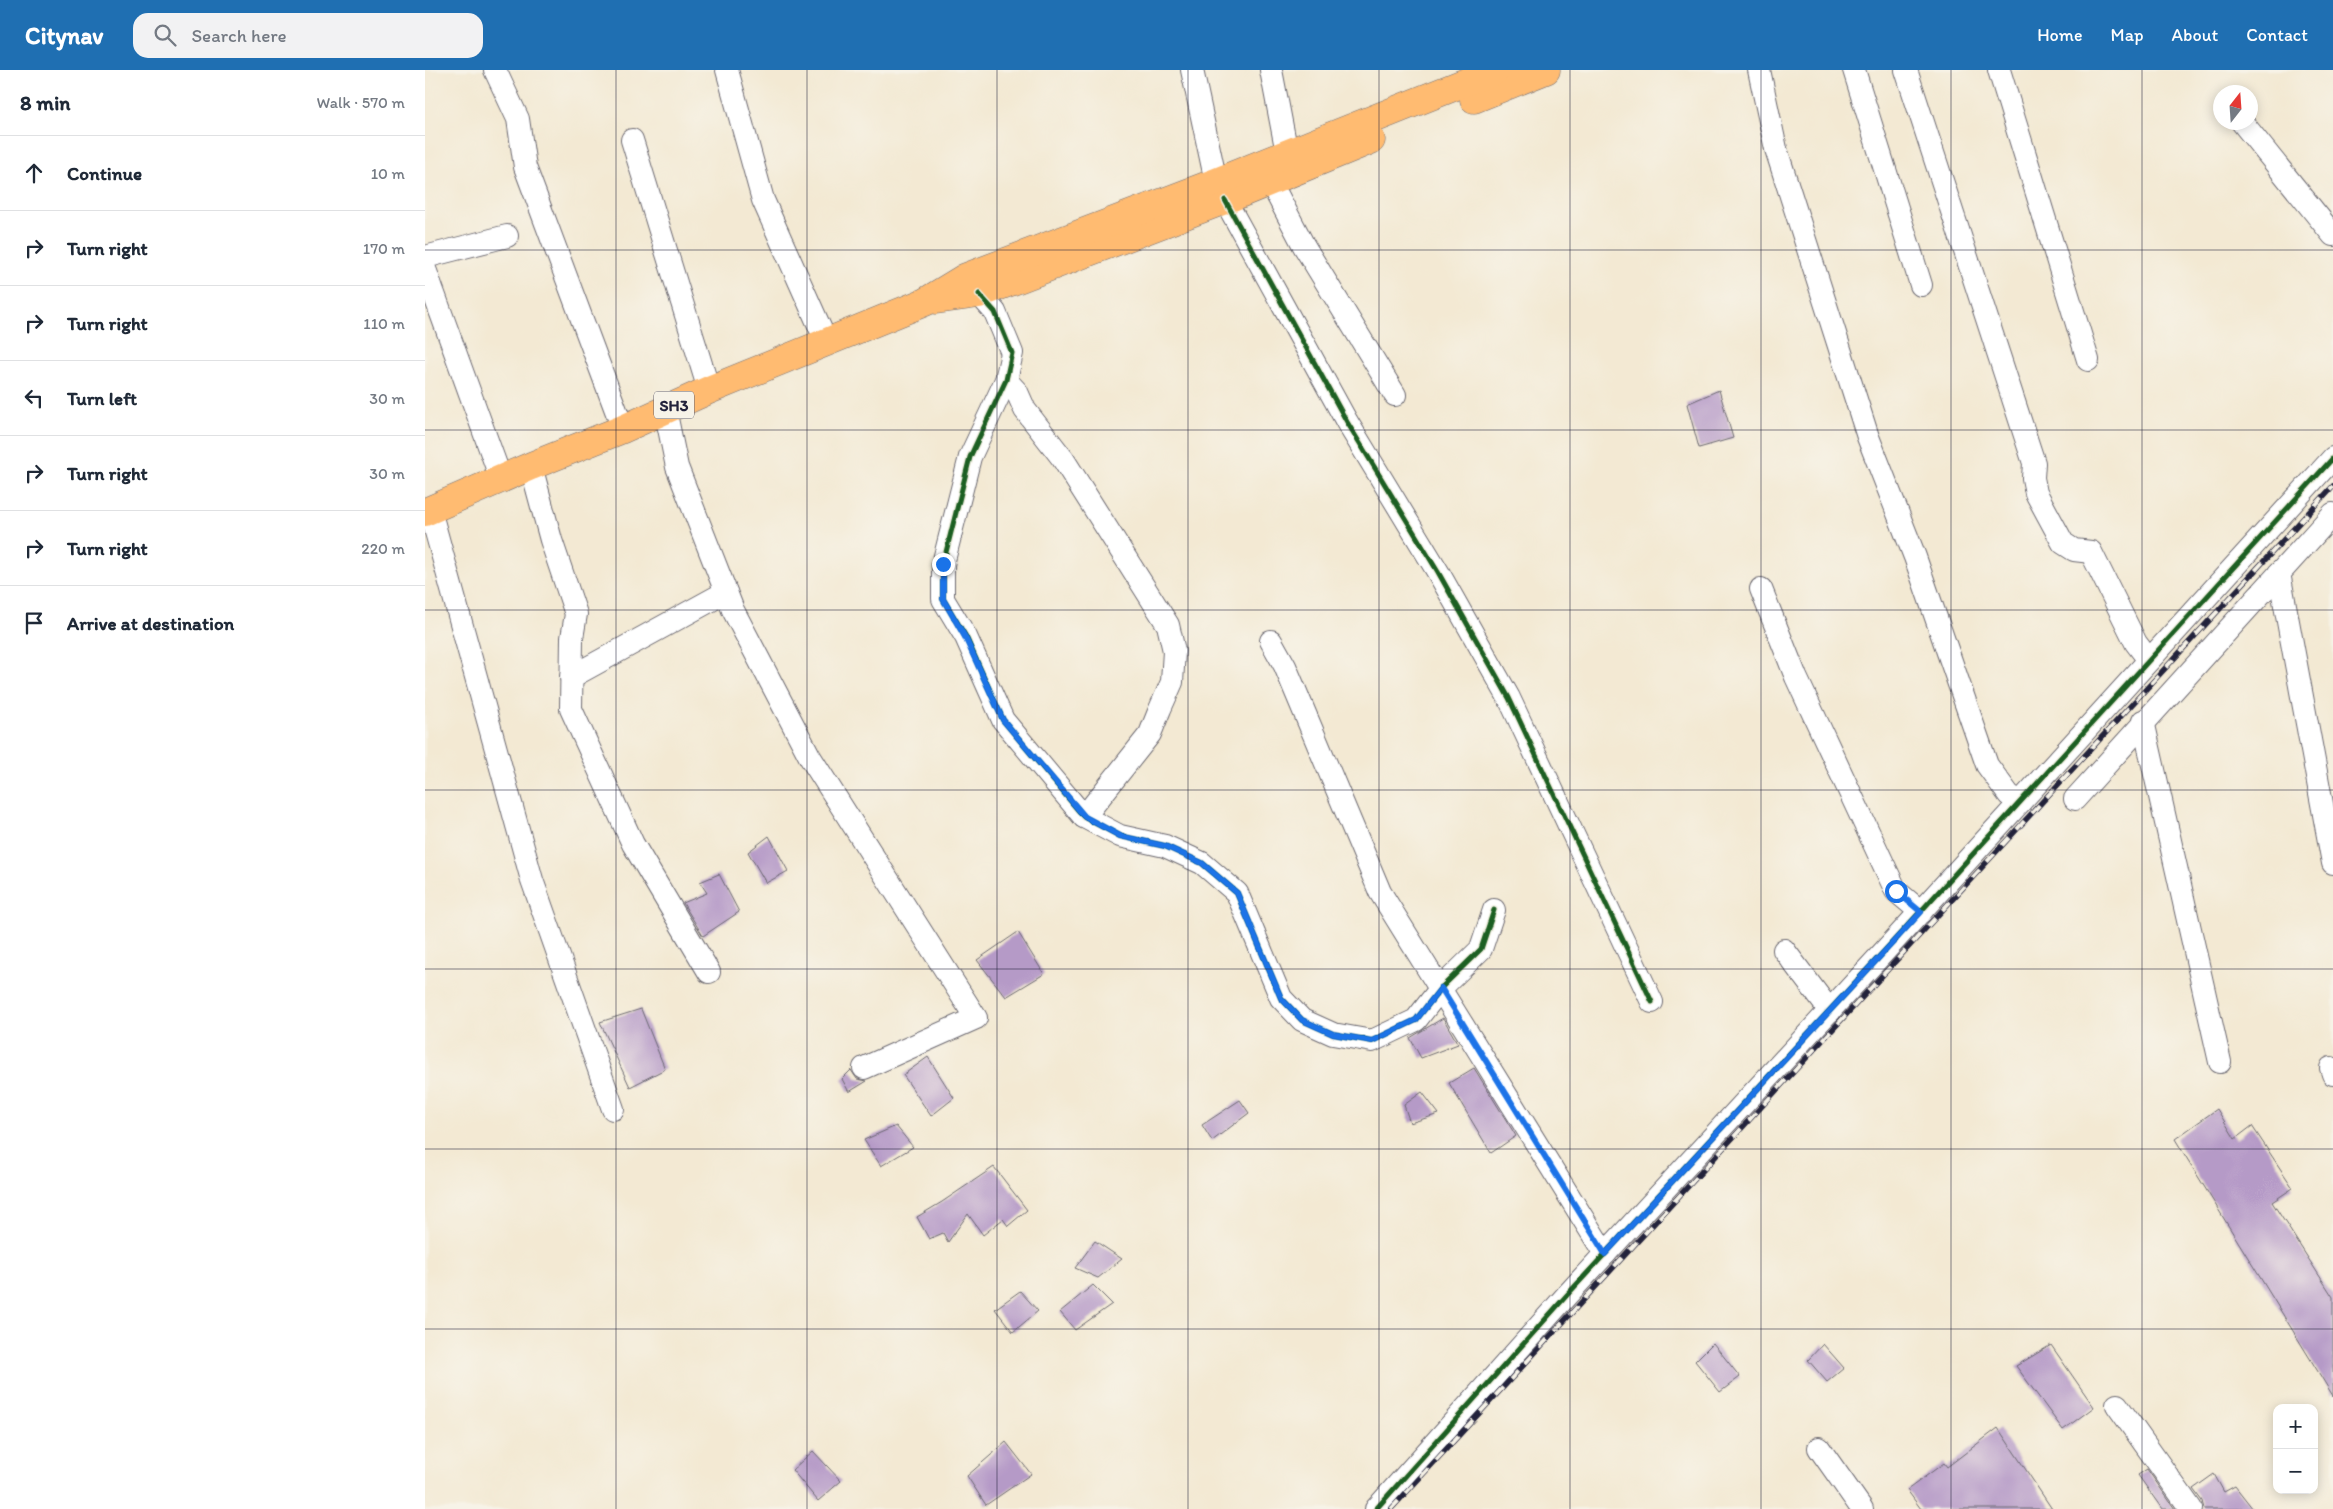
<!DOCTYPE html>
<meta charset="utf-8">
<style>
:root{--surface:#fff;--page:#f2f2f3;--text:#1f2937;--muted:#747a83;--line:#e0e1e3;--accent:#1f6fb2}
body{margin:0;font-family:Itim,sans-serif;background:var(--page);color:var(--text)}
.controls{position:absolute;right:15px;bottom:15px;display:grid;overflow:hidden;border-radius:10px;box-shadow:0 2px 12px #0003}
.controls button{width:45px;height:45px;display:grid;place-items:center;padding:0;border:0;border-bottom:1px solid var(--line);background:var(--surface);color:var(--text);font:25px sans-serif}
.compass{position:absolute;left:1788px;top:15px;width:45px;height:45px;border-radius:50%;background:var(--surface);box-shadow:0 2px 12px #0003;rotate:17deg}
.stop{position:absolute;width:15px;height:15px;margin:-11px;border:4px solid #1a73e8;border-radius:50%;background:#fff}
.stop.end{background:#1a73e8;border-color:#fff;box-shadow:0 1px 5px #0008}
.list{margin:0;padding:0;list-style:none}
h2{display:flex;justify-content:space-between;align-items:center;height:65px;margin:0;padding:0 20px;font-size:21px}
h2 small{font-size:16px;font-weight:400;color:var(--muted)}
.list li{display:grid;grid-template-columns:32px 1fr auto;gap:15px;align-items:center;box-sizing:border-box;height:75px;padding:0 20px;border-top:1px solid var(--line)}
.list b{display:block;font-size:19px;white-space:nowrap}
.list em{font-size:16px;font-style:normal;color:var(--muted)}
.icon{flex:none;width:28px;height:28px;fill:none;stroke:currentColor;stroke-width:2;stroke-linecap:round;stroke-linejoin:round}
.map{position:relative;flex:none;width:1908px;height:1439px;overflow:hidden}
header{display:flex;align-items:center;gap:30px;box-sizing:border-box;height:70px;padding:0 25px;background:var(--accent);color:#fff}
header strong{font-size:24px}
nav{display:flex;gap:28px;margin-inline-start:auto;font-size:18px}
.search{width:350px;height:45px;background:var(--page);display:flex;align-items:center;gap:12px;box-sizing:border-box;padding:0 18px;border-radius:15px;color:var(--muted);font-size:19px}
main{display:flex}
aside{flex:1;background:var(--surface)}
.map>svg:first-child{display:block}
.building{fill:#b59ac7}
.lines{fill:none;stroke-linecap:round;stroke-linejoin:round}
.minor-casing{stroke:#6b6870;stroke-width:24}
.major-casing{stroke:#6b6870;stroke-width:29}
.minor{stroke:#fff;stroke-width:22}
.major{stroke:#ffbb71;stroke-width:28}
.rail-casing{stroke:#22223b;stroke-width:5.5}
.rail{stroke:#f7f3e8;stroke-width:4;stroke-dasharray:11;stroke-linecap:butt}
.cycleway-casing{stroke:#f7f3e8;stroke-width:8}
.cycleway{stroke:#1b5e20;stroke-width:5}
.route{stroke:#1a73e8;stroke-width:6}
.grid{fill:none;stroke:#22223b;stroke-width:1;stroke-opacity:0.55}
.labels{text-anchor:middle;stroke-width:5;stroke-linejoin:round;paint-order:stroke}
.shield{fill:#f7f3e8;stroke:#62616f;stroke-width:1}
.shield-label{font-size:16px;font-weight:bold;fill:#22223b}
</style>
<header>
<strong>Citynav</strong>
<div class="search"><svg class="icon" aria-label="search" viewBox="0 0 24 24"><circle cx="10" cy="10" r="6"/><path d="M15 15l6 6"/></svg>Search here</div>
<nav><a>Home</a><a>Map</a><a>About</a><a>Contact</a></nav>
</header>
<main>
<aside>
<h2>8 min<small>Walk · 570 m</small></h2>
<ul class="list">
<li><svg class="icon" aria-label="ahead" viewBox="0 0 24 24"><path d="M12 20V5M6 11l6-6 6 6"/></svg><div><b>Continue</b></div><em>10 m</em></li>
<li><svg class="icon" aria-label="right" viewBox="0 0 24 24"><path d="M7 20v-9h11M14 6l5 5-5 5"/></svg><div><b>Turn right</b></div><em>170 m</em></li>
<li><svg class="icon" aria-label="right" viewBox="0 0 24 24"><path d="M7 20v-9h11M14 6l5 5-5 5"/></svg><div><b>Turn right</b></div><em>110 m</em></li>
<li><svg class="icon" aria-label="left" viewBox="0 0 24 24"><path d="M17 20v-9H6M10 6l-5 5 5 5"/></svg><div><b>Turn left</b></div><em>30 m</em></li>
<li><svg class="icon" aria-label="right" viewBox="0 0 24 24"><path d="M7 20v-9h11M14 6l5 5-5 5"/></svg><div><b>Turn right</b></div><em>30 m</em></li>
<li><svg class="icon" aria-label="right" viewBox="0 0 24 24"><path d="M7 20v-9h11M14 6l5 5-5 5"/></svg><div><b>Turn right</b></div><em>220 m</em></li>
<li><svg class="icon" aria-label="arrive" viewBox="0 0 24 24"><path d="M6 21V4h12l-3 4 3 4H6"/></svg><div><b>Arrive at destination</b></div></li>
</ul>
</aside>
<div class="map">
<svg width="1908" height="1439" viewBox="0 0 1908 1439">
<rect width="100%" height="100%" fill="#f7f3e8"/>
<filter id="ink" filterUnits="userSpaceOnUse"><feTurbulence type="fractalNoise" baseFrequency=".02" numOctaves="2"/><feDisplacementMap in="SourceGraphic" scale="10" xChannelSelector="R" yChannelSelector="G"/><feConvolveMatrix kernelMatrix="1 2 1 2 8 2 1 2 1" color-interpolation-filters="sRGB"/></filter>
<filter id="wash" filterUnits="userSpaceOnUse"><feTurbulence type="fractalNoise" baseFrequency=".0096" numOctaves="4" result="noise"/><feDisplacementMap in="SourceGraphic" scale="20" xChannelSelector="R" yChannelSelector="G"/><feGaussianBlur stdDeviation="1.12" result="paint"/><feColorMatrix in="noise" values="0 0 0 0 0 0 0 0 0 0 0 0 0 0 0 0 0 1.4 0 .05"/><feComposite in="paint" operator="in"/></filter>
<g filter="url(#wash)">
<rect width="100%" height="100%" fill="#f3e9d3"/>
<g id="blocks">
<g class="building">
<polygon points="1294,320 1308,368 1274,378 1262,334"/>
<polygon points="344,766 363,801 341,813 323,782"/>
<polygon points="294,804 314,842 278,866 258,833 282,823 275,812"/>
<polygon points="593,862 619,904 581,927 552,890"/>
<polygon points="216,939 240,999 205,1017 175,952"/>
<polygon points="1018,948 1033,974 996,988 985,968"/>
<polygon points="503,987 529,1028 506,1046 478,1005"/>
<polygon points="1049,998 1091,1066 1066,1083 1024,1013"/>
<polygon points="426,1000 432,1009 442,1011 424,1022 417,1009"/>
<polygon points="997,1022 1014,1044 985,1053 979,1035"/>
<polygon points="815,1030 824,1043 787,1071 777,1055"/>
<polygon points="1792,1039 1810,1069 1827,1056 1868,1118 1847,1132 1908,1227 1908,1326 1750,1069"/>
<polygon points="471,1056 488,1077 456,1096 439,1070"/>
<polygon points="569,1097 602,1140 583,1156 578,1149 558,1165 543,1144 523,1172 518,1163 504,1169 492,1147 517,1132"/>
<polygon points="670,1171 697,1189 673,1208 650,1198"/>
<polygon points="668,1215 687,1234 650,1260 635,1242"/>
<polygon points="595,1221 613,1241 588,1262 570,1239"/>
<polygon points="1288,1273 1315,1307 1295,1322 1270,1291"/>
<polygon points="1398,1274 1419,1298 1402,1312 1383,1290"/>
<polygon points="1626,1275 1669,1337 1638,1360 1591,1296"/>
<polygon points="1573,1358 1627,1439 1496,1439 1482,1420 1519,1393 1522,1397"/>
<polygon points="581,1372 606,1404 561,1435 542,1406"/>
<polygon points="388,1381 416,1411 393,1431 367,1400"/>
<polygon points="1722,1399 1750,1439 1737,1439 1713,1405"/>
<polygon points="1789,1404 1799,1422 1810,1416 1828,1439 1779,1439 1777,1431 1768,1419"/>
</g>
</g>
</g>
<g filter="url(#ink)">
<use href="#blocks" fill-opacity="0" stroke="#6b6870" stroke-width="1"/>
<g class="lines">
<defs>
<g id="minor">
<polyline points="70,0 93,49 100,97 198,359"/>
<polyline points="302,0 338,130 401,271"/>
<polyline points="767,0 791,112"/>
<polyline points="846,0 862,83"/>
<polyline points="1334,0 1351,79 1443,367 1490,487 1562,695 1584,725 1595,732"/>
<polyline points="1429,0 1496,215"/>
<polyline points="1481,0 1609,393 1608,408 1611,423 1638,473 1649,480 1666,482 1711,573 1724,590"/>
<polyline points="1574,0 1663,290"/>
<polyline points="1817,52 1908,165"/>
<polyline points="207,70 284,320"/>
<polyline points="845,111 879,176 970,325"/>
<polyline points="800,130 922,352 1013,502 1084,628 1227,932"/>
<polyline points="0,187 82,166"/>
<polyline points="0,199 76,409"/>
<polyline points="554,224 570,242 587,283 581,310 545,387 518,494 518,529 541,567 578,650 659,747 695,766 740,776 777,793 812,823 856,928 877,950 908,964 947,971 991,950 1016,918 1056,879 1069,840"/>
<polyline points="581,310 592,322 600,340 638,389 743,555 749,581 747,612 735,639 725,664 659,747"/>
<polyline points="240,339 252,397 308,540 385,687 551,948 439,998"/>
<polyline points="106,396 126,470 151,544 147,568 146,639 208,774 284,902"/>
<polyline points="5,440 107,810 188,1039"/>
<polyline points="1854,503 1908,793"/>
<polyline points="1336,519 1371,607 1471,821 1496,842"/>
<polyline points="846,571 860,596 955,822 1180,1184"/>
<polyline points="146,607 301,522"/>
<polyline points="1718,651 1795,992"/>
<polyline points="1650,729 1908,444"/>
<polyline points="1359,880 1405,941"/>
<polyline points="1906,998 1908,1004"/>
<polyline points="1692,1335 1766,1439"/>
<polyline points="1394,1378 1437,1439"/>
<polyline points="951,1439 1142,1225 1467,873 1908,388"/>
</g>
<g id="major">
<polyline points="1049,29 1121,0"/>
<polyline points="511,230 554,224 800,130 946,70"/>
<polyline points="0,442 106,396 198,359 284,320 500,232 541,207 791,112 1071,0"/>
</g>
</defs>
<use href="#minor" class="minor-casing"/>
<use href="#major" class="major-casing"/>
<use href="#minor" class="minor"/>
<use href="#major" class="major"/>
<defs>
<polyline id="rail" points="966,1439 1908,416"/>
</defs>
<use href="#rail" class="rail-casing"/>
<use href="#rail" class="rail"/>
<defs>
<g id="cycleway">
<polyline points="800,130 922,352 1013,502 1084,628 1227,932"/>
<polyline points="554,224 570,242 587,283 581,310 545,387 518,494 518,529 541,567 578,650 659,747 695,766 740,776 777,793 812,823 856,928 877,950 908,964 947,971 991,950 1016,918 1056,879 1069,840"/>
<polyline points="951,1439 1142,1225 1467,873 1908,388"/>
</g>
</defs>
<use href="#cycleway" class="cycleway-casing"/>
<use href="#cycleway" class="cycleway"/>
</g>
</g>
<g class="lines" filter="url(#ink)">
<polyline class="route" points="518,494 518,529 540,567 578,650 660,747 695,766 740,776 777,793 812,823 856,928 877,950 908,964 947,971 991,950 1016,918 1180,1184 1496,842 1471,821"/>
</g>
<path class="grid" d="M191,0V1439M382,0V1439M572,0V1439M763,0V1439M954,0V1439M1145,0V1439M1336,0V1439M1526,0V1439M1717,0V1439M0,180H1908M0,360H1908M0,540H1908M0,720H1908M0,899H1908M0,1079H1908M0,1259H1908"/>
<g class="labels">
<rect class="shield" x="229" y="321.5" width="40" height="27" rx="4"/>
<g class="shield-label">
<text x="249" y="341">SH3</text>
</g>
</g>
</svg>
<div class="controls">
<button>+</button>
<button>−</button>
</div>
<svg class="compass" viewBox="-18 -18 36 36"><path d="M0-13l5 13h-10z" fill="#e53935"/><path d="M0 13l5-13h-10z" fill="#747a83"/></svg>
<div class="stop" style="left:1471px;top:821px"></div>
<div class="stop end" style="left:518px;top:494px"></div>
</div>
</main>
